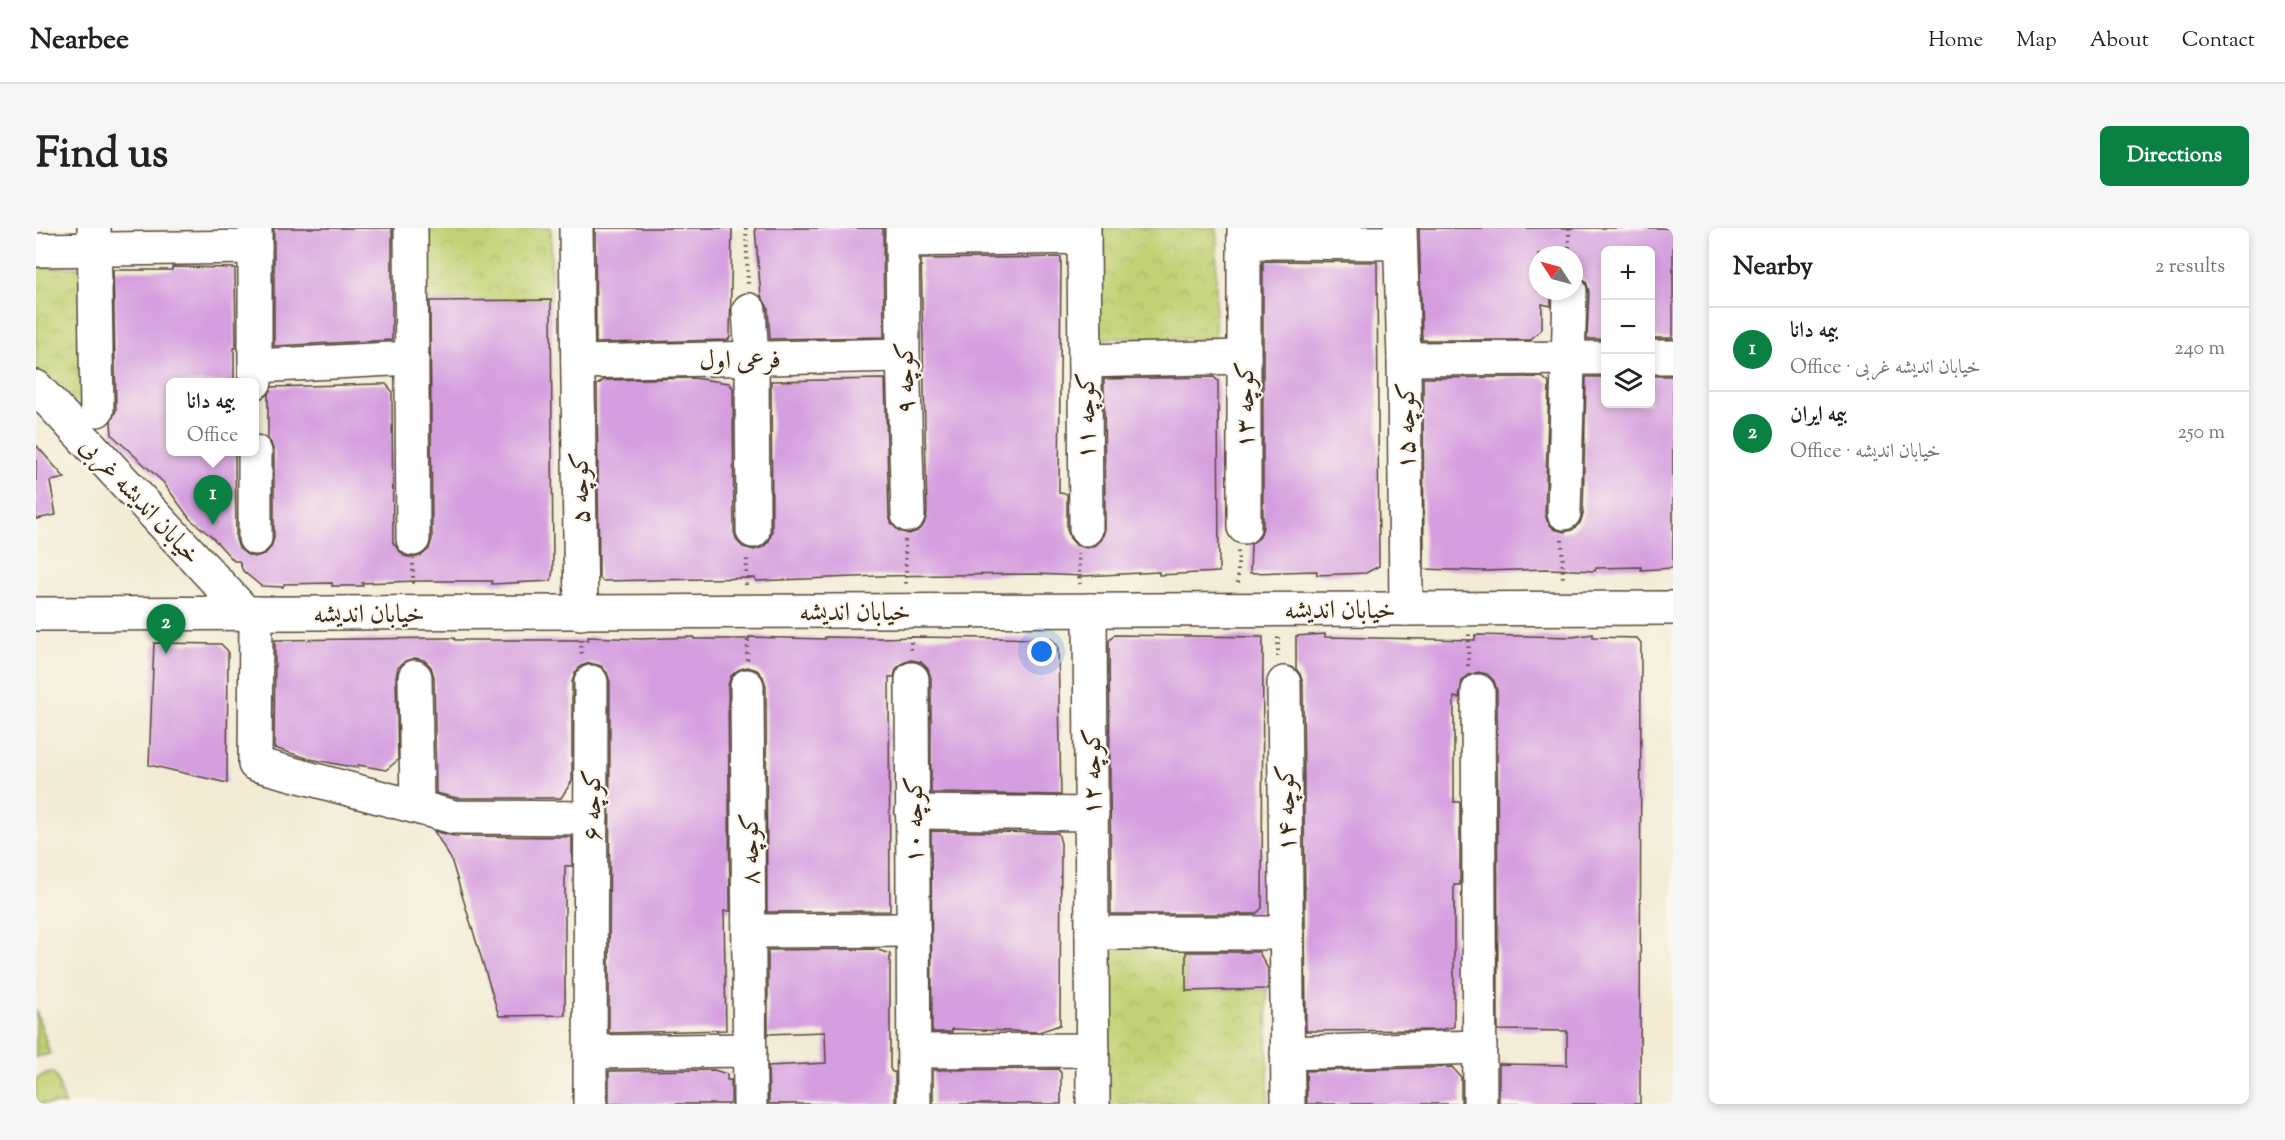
<!DOCTYPE html>
<meta charset="utf-8">
<style>
:root{--surface:#fff;--page:#f6f6f6;--text:#222;--muted:#767676;--line:#e0e0e0;--accent:#0b8043}
body{margin:0;font-family:"Sorts Mill Goudy",Amiri,serif;background:var(--page);color:var(--text)}
.controls{position:absolute;right:18px;top:18px;display:grid;overflow:hidden;border-radius:9px;box-shadow:0 3px 9px #0003}
.controls button{width:54px;height:54px;display:grid;place-items:center;padding:0;border:0;border-bottom:2px solid var(--line);background:var(--surface);color:var(--text);font:30px sans-serif}
.compass{position:absolute;left:1493px;top:18px;width:54px;height:54px;border-radius:50%;background:var(--surface);box-shadow:0 3px 9px #0003;rotate:306deg}
.you{position:absolute;left:1006px;top:424px;width:21px;height:21px;margin:-15px;border:4px solid #fff;border-radius:50%;background:#1a73e8;box-shadow:0 0 0 9px #1a73e833}
.badge{display:grid;place-items:center;width:39px;height:39px;border-radius:50%;background:var(--accent);color:#fff;font-size:20px;font-weight:700}
.pin{position:absolute;translate:-50% -50px;filter:drop-shadow(0 2px 3px #0008)}
.pin::after{content:'';position:absolute;top:32px;width:21px;height:18px;background:inherit;clip-path:polygon(0 0,100% 0,50% 100%)}
.popup{position:absolute;left:130px;top:150px;width:93px;height:78px;box-sizing:border-box;display:grid;place-content:center;border-radius:9px;background:var(--surface);filter:drop-shadow(0 2px 4px #0005);font-size:20px;white-space:nowrap;color:var(--muted)}
.popup b{font-size:22px;color:var(--text)}
.popup::after{content:'';position:absolute;left:50%;top:100%;margin-left:-12px;border:12px solid transparent;border-top-color:var(--surface)}
.list{margin:0;padding:0;list-style:none}
h2{display:flex;justify-content:space-between;align-items:center;height:78px;margin:0;padding:0 24px;font-size:26px}
h2 small{font-size:20px;font-weight:400;color:var(--muted)}
.list li{display:grid;grid-template-columns:39px 1fr auto;gap:18px;align-items:center;box-sizing:border-box;height:84px;padding:0 24px;border-top:2px solid var(--line)}
.list b{display:block;font-size:22px;white-space:nowrap}
.list p{margin:0;font-size:20px;white-space:nowrap;color:var(--muted)}
.list em{font-size:20px;font-style:normal;color:var(--muted)}
.icon{flex:none;width:33px;height:33px;fill:none;stroke:currentColor;stroke-width:2;stroke-linecap:round;stroke-linejoin:round}
.map{position:relative;flex:none;width:1637px;height:876px;overflow:hidden;border-radius:9px}
header{display:flex;align-items:center;gap:36px;box-sizing:border-box;height:84px;padding:0 30px;background:var(--surface);border-bottom:2px solid var(--line)}
header strong{font-size:28px}
nav{display:flex;gap:33px;margin-inline-start:auto;font-size:21px}
.intro{display:flex;align-items:center;justify-content:space-between;box-sizing:border-box;height:144px;padding:0 36px}
h1{margin:0;font-size:42px}
.button{padding:15px 27px;border-radius:9px;background:var(--accent);color:#fff;font-size:21px;font-weight:700}
main{display:flex;gap:36px;padding:0 36px}
aside{flex:1;background:var(--surface);border-radius:9px;box-shadow:0 3px 9px #0003}
.map>svg:first-child{display:block}
.grass{fill:url(#grass-tufts);stroke:#7e7e49;stroke-width:1.5}
.park{fill:url(#park-crowns);stroke:#7e7e49;stroke-width:1.5}
.building{fill:#d59edf}
.lines{fill:none;stroke-linecap:round;stroke-linejoin:round}
.minor-casing{stroke:#564739;stroke-width:36}
.path{stroke:#564739;stroke-width:4;stroke-dasharray:1.5 4.5;stroke-linecap:butt}
.minor{stroke:#fff;stroke-width:33}
.labels{text-anchor:middle;stroke-width:4.5;stroke-linejoin:round;paint-order:stroke}
.street-label{font-size:26px;fill:#3b2a1e;stroke:#fbf7ec}
</style>
<header>
<strong>Nearbee</strong>
<nav><a>Home</a><a>Map</a><a>About</a><a>Contact</a></nav>
</header>
<div class="intro"><h1>Find us</h1><a class="button">Directions</a></div>
<main>
<div class="map">
<svg width="1637" height="876" viewBox="0 0 1637 876">
<defs>
<pattern id="grass-tufts" width="24" height="20" patternUnits="userSpaceOnUse" patternTransform="scale(1.5)"><rect width="24" height="20" fill="#c2d174"/><path d="M3 7l-1-3M5 7V3M7 7l1-3M15 17l-1-3M17 17v-4M19 17l1-3" fill="none" stroke="#a8b464"/></pattern>
<pattern id="park-crowns" width="20" height="18" patternUnits="userSpaceOnUse" patternTransform="scale(1.5)"><rect width="20" height="18" fill="#c2d174"/><path d="M2 6a3 3 0 1 1 6 0M12 15a3 3 0 1 1 6 0" fill="none" stroke="#a8b464"/></pattern>
</defs>
<rect width="100%" height="100%" fill="#fbf7ec"/>
<filter id="ink" filterUnits="userSpaceOnUse"><feTurbulence type="fractalNoise" baseFrequency=".0167" numOctaves="2"/><feDisplacementMap in="SourceGraphic" scale="12" xChannelSelector="R" yChannelSelector="G"/><feConvolveMatrix kernelMatrix="1 2 1 2 8 2 1 2 1" color-interpolation-filters="sRGB"/></filter>
<filter id="wash" filterUnits="userSpaceOnUse"><feTurbulence type="fractalNoise" baseFrequency=".008" numOctaves="4" result="noise"/><feDisplacementMap in="SourceGraphic" scale="24" xChannelSelector="R" yChannelSelector="G"/><feGaussianBlur stdDeviation="1.35" result="paint"/><feColorMatrix in="noise" values="0 0 0 0 0 0 0 0 0 0 0 0 0 0 0 0 0 1.4 0 .05"/><feComposite in="paint" operator="in"/></filter>
<g filter="url(#wash)">
<rect width="100%" height="100%" fill="#f2ecd5"/>
<g class="grass">
<polygon points="0,782 14,826 0,829"/>
<polygon points="16,844 20,848 29,876 0,876 0,850"/>
</g>
<g class="park">
<polygon points="390,0 515,0 515,72 391,73"/>
<polygon points="1058,0 1181,0 1179,111 1056,110"/>
<polygon points="48,39 49,200 3,147 0,140 0,40"/>
<polygon points="1150,718 1150,763 1231,761 1232,876 1063,876 1072,719"/>
</g>
<g id="blocks">
<g class="building">
<polygon points="238,0 356,0 356,112 238,118"/>
<polygon points="559,0 696,0 694,109 692,112 560,115"/>
<polygon points="719,0 847,0 848,109 734,111 732,80 725,68"/>
<polygon points="1383,0 1637,0 1637,110 1614,110 1614,22 1569,22 1569,111 1551,111 1553,63 1550,54 1544,47 1538,45 1538,27 1502,27 1502,63 1515,63 1515,78 1506,76 1506,101 1494,112 1386,112"/>
<polygon points="1025,29 1023,265 1031,266 1031,301 1034,310 1040,317 1051,320 1060,317 1066,311 1069,301 1068,151 1178,149 1182,153 1183,344 1123,347 1123,344 1048,348 998,346 843,348 720,353 719,350 567,353 563,350 561,157 568,152 657,150 693,155 697,160 698,304 701,313 707,319 718,322 727,319 733,313 736,303 735,153 849,151 853,288 856,296 863,303 873,306 881,303 888,296 891,286 885,31"/>
<polygon points="1227,33 1341,34 1343,338 1330,345 1281,347 1281,343 1214,345 1215,316 1224,309 1227,299"/>
<polygon points="136,39 199,40 200,120 198,120 198,154 135,154 135,224 199,224 200,311 203,320 210,326 218,329 229,326 235,319 238,310 238,224 235,215 232,211 232,166 236,159 340,156 350,156 356,163 357,315 368,328 378,330 386,327 393,321 396,311 394,73 515,72 517,342 515,353 456,356 456,353 380,353 326,355 327,358 296,358 296,355 248,356 247,359 225,358 207,343 203,333 198,333 176,309 154,291 127,254 76,207 75,194 80,182 77,42 136,42"/>
<polygon points="1614,148 1637,148 1637,340 1605,342 1605,339 1560,340 1559,343 1512,341 1446,343 1388,341 1387,150 1506,149 1513,155 1509,285 1511,293 1518,301 1528,304 1536,302 1544,295 1547,286 1550,149 1569,149 1569,176 1614,176"/>
<polygon points="0,217 29,250 14,253 20,287 0,291"/>
<polygon points="1289,406 1289,409 1439,412 1439,407 1536,409 1557,406 1557,409 1601,410 1605,415 1604,876 1463,876 1463,836 1531,837 1531,803 1462,802 1461,463 1458,453 1451,446 1442,444 1433,447 1426,453 1423,470 1418,469 1418,574 1424,574 1424,657 1418,657 1418,799 1403,802 1270,803 1267,455 1264,446 1260,441 1260,408"/>
<polygon points="1078,407 1227,409 1226,680 1220,686 1075,686 1073,413"/>
<polygon points="552,409 604,411 658,409 658,411 713,411 713,409 789,411 789,409 844,410 877,409 1015,411 1022,418 1025,567 895,565 895,450 892,441 885,434 875,432 867,435 860,441 858,449 853,449 854,683 731,684 730,458 727,449 721,442 711,439 702,442 695,448 692,458 694,683 688,683 690,802 573,805 574,454 571,445 565,438 554,435 545,438 539,445 536,454 536,553 525,570 421,570 400,565 398,449 395,439 388,432 379,430 369,433 362,440 360,449 362,532 350,542 322,537 322,540 274,531 238,520 239,412 408,410 418,410 419,412 552,412"/>
<polygon points="118,415 185,416 192,423 191,555 113,537"/>
<polygon points="398,603 418,608 536,609 536,638 529,638 529,787 463,788 415,631"/>
<polygon points="895,603 1022,605 1025,615 1024,797 1003,804 916,801 916,804 896,804"/>
<polygon points="839,721 854,726 854,840 856,844 859,844 859,876 733,876 732,838 790,835 789,804 732,806 732,722"/>
<polygon points="1150,724 1223,724 1232,741 1232,761 1150,763"/>
<polygon points="1416,839 1425,849 1425,876 1271,876 1270,843"/>
<polygon points="1022,841 1025,845 1025,876 897,876 897,842"/>
<polygon points="678,842 691,846 691,852 695,852 695,876 573,876 573,843"/>
</g>
</g>
</g>
<g filter="url(#ink)">
<use href="#blocks" fill-opacity="0" stroke="#564739" stroke-width="1.5"/>
<g class="lines">
<defs>
<g id="minor">
<polyline points="58,0 61,182"/>
<polyline points="219,0 219,154"/>
<polyline points="375,0 377,311"/>
<polyline points="540,0 545,385"/>
<polyline points="866,0 867,127 872,287"/>
<polyline points="1048,0 1050,301"/>
<polyline points="1364,0 1368,131 1370,381"/>
<polyline points="866,12 1048,9"/>
<polyline points="1208,14 1364,15"/>
<polyline points="0,22 219,19"/>
<polyline points="713,82 716,131 717,303"/>
<polyline points="1614,129 1637,129"/>
<polyline points="1368,131 1570,130"/>
<polyline points="1049,133 1208,129"/>
<polyline points="542,134 867,127"/>
<polyline points="219,138 376,130"/>
<polyline points="0,159 210,385"/>
<polyline points="1528,285 1534,63"/>
<polyline points="1208,299 1208,0"/>
<polyline points="219,310 219,224"/>
<polyline points="1054,382 1057,876"/>
<polyline points="220,385 219,536 418,589 555,590"/>
<polyline points="0,386 1637,380"/>
<polyline points="379,449 381,579"/>
<polyline points="876,451 878,876"/>
<polyline points="1248,455 1252,876"/>
<polyline points="711,458 714,876"/>
<polyline points="1442,463 1444,876"/>
<polyline points="876,584 1056,586"/>
<polyline points="714,703 877,702"/>
<polyline points="1056,705 1251,705"/>
<polyline points="878,823 1057,822"/>
<polyline points="554,824 714,822"/>
<polyline points="1251,825 1444,819"/>
<polyline points="554,876 555,454"/>
</g>
</defs>
<use href="#minor" class="minor-casing"/>
<g class="path">
<polyline points="710,0 712,56"/>
<polyline points="1533,0 1533,27"/>
<polyline points="869,312 870,356"/>
<polyline points="1526,312 1527,353"/>
<polyline points="1042,325 1044,356"/>
<polyline points="377,336 377,359"/>
<polyline points="1202,355 1202,323"/>
<polyline points="710,357 711,329"/>
<polyline points="875,408 875,424"/>
<polyline points="545,412 546,429"/>
<polyline points="1242,429 1242,409"/>
<polyline points="711,432 712,409"/>
<polyline points="1432,438 1433,406"/>
</g>
<use href="#minor" class="minor"/>
</g>
</g>
<g class="labels">
<g class="street-label">
<text transform="translate(704 131) rotate(-1)" y="9">فرعی اول</text>
<text transform="translate(868 150) rotate(-91)" y="9">کوچه ۹</text>
<text transform="translate(1208 177) rotate(-90)" y="9">کوچه ۱۳</text>
<text transform="translate(1049 188) rotate(-90)" y="9">کوچه ۱۱</text>
<text transform="translate(1369 198) rotate(-90)" y="9">کوچه ۱۵</text>
<text transform="translate(543 260) rotate(-91)" y="9">کوچه ۵</text>
<text transform="translate(105 272) rotate(47)" y="9">خیابان اندیشه غربی</text>
<text x="1304" y="390">خیابان اندیشه</text>
<text x="819" y="392">خیابان اندیشه</text>
<text x="333" y="394">خیابان اندیشه</text>
<text transform="translate(1055 544) rotate(-90)" y="9">کوچه ۱۲</text>
<text transform="translate(555 577) rotate(-90)" y="9">کوچه ۶</text>
<text transform="translate(1249 580) rotate(-91)" y="9">کوچه ۱۴</text>
<text transform="translate(877 592) rotate(-90)" y="9">کوچه ۱۰</text>
<text transform="translate(713 621) rotate(-91)" y="9">کوچه ۸</text>
</g>
</g>
</svg>
<div class="controls">
<button>+</button>
<button>−</button>
<button><svg class="icon" aria-label="layers" viewBox="0 0 24 24"><path d="M12 4l9 5-9 5-9-5zM3 14l9 5 9-5"/></svg></button>
</div>
<svg class="compass" viewBox="-18 -18 36 36"><path d="M0-13l5 13h-10z" fill="#e53935"/><path d="M0 13l5-13h-10z" fill="#767676"/></svg>
<div class="you"></div>
<div class="pin badge" style="left:177px;top:297px">1</div>
<div class="popup"><b>بیمه دانا</b>Office</div>
<div class="pin badge" style="left:130px;top:426px">2</div>
</div>
<aside>
<h2>Nearby<small>2 results</small></h2>
<ul class="list">
<li><span class="badge">1</span><div><b>بیمه دانا</b><p>Office · خیابان اندیشه غربی</p></div><em>240 m</em></li>
<li><span class="badge">2</span><div><b>بیمه ایران</b><p>Office · خیابان اندیشه</p></div><em>250 m</em></li>
</ul>
</aside>
</main>
